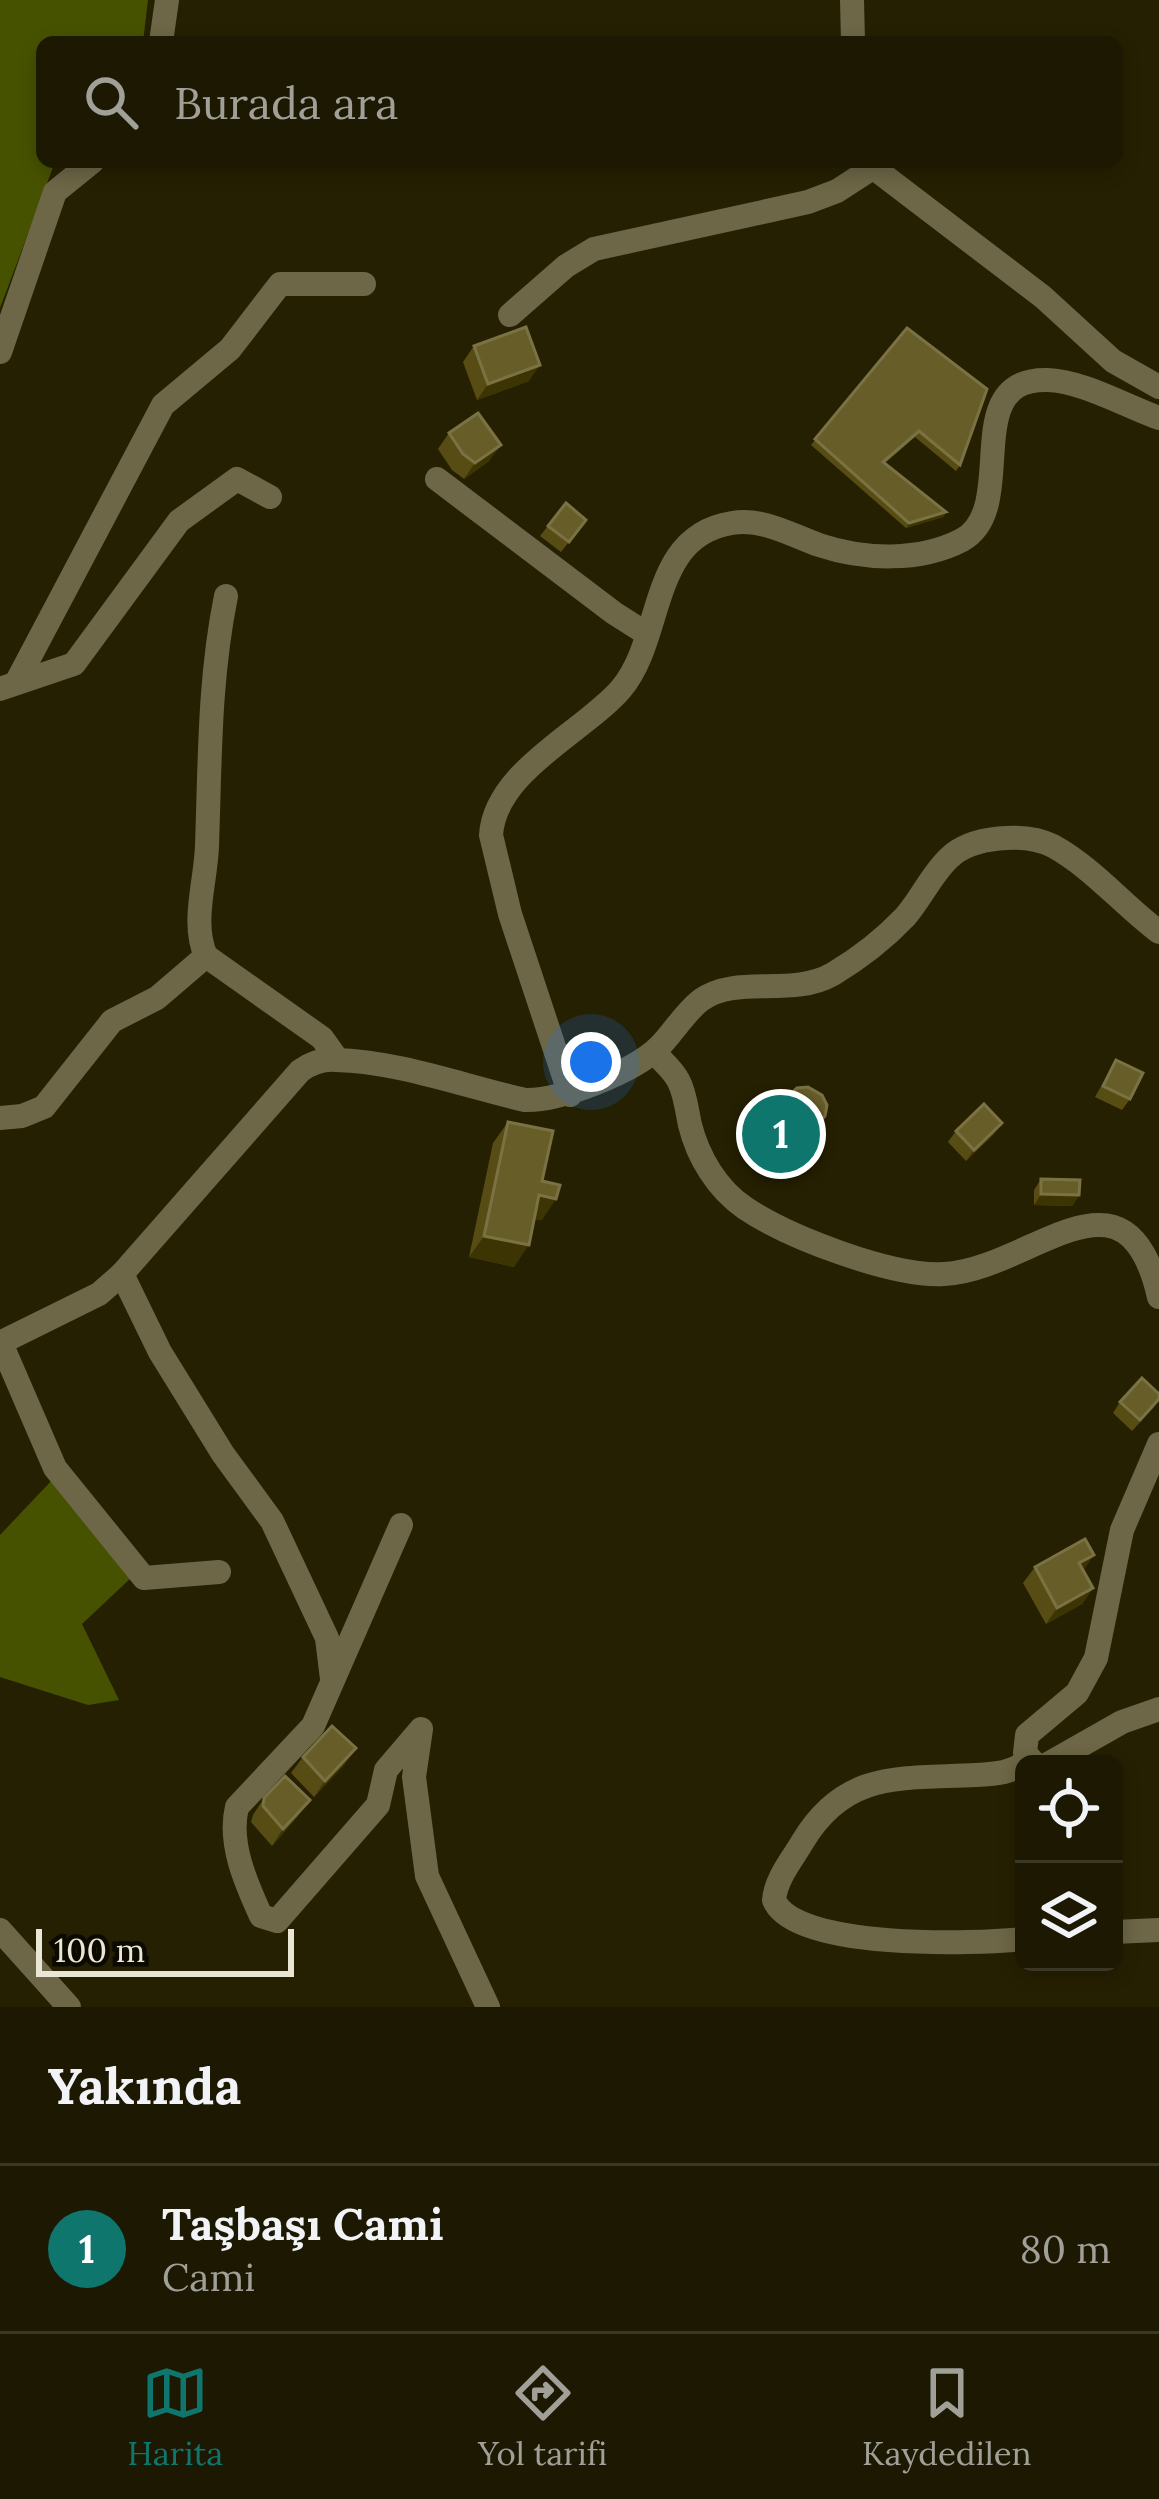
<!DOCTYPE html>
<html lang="tr">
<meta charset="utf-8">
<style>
:root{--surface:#1c1802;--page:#292511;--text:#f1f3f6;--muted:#a0a099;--line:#3a3724;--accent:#0f766e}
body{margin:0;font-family:Lora,serif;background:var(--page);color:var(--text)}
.controls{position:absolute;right:36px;bottom:36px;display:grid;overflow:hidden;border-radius:18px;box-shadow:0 6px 18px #0003}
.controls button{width:108px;height:108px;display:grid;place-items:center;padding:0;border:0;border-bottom:3px solid var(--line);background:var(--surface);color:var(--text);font:60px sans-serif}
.scale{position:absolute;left:36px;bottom:30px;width:258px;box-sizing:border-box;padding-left:12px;border:6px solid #e9e6d4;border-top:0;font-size:33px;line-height:42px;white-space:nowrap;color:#e9e6d4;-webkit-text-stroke:9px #0c0901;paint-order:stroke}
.you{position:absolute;left:591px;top:1062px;width:42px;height:42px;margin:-30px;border:9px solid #fff;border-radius:50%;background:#1a73e8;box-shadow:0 0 0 18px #1a73e833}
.badge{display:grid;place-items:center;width:78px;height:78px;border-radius:50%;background:var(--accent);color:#fff;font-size:39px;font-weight:700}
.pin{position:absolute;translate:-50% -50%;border:6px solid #fff;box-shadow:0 3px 12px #0006}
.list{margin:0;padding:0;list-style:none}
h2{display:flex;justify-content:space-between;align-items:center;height:156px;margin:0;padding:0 48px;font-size:51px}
h2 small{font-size:39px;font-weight:400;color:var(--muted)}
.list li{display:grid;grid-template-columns:78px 1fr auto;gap:36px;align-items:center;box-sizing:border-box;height:168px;padding:0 48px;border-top:3px solid var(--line)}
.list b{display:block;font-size:45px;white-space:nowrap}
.list p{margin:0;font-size:39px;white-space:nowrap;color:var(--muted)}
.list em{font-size:39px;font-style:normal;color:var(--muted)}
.icon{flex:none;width:66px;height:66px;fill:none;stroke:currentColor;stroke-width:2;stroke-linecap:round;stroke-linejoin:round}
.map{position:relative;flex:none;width:1159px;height:2007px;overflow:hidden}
.search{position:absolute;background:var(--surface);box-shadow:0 6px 18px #0003;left:36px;right:36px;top:36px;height:132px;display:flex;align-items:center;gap:30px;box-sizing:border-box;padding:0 42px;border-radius:18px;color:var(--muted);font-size:45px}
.sheet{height:324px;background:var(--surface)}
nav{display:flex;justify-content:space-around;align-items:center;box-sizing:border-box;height:168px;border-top:3px solid var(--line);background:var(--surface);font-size:33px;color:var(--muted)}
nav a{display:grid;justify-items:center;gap:6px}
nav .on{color:var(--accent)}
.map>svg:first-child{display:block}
.forest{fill:#475200}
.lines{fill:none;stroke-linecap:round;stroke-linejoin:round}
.minor{stroke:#6d6747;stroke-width:24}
.wall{fill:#574d14}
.shaded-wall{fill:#3d3404}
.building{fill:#675d29;stroke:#7b7244;stroke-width:3}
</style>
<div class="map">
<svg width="1159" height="2007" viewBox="0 0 1159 2007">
<rect width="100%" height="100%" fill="#262002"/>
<g class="forest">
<polygon points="0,0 148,0 143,42 42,42 42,162 55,162 0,308"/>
<polygon points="54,1478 133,1576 82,1624 119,1700 88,1705 0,1677 0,1535"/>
</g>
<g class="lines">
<g class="minor">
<polyline points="852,0 853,42"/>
<polyline points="161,42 167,0"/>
<polyline points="866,162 1043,297 1113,361 1159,387"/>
<polyline points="510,315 566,266 594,249 808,202 837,191 871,169"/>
<polyline points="0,352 55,192 92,162"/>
<polyline points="437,479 614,613 647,634"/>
<path d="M226,596C209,680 210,761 207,846C206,881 191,923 206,956L322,1038L337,1059"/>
<polyline points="16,683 163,405 230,349 280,284 364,284"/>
<polyline points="0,689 74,664 179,521 237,479 270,497"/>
<path d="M654,1052C662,1061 673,1070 678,1080C685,1092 687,1111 690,1125C698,1157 717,1189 745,1208C788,1237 892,1277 944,1274C1031,1270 1126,1152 1159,1297"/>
<path d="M570,1095L510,914L491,835C495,771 584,732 621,689C665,637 648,536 732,523C764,518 791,535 819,545C864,560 920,562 962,540C1021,508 957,378 1047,380C1083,381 1125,406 1159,418"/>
<polyline points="0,1118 22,1116 44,1107 112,1021 157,998 206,956"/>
<polyline points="122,1274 160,1352 223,1454 272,1521 327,1638 332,1679"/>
<path d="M0,1343L99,1294L122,1274L300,1071C311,1063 322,1059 336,1060C396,1061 467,1087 525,1100C560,1101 633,1072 659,1047C673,1033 685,1012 701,1000C738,974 791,998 833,974C858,959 885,938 905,917C921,899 931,875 949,858C971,836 1025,832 1053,846C1093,868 1123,905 1159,932"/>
<polyline points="1,1343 55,1468 144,1578 219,1572"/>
<path d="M401,1525L313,1726L237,1807C228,1843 246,1883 261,1916L277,1921L378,1805L386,1770L421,1729L414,1777L427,1876L488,2007"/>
<polyline points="1035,1764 1025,1753 1027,1735 1077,1693 1096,1658 1122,1530 1159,1444"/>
<polyline points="1048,1764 1122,1722 1159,1709"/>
<polyline points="0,1930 69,2007"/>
<polyline points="1114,1932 1159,1930"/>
<path d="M1024,1939C977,1944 794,1950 774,1900C776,1878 792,1860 803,1841C846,1770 901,1779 976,1775C997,1774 1012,1773 1029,1760"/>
</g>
</g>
<g class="wall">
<polygon points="907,328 960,465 956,471 915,437 885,463 946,512 943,517 906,528 811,445"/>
<polygon points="474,346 529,381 477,400 463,362"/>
<polygon points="449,433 489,461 464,479 452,470 438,449"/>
<polygon points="566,503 586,520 561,552 540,536"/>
<polygon points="1116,1060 1130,1099 1122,1110 1095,1097"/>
<polygon points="775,1098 811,1137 799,1149 786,1150 777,1164 745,1142"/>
<polygon points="508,1122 542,1181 542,1220 534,1219 514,1267 469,1257 493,1143"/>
<polygon points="956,1131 994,1134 966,1161 948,1142"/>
<polygon points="1041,1179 1079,1195 1072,1206 1034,1205 1034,1190"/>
<polygon points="1120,1402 1154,1407 1132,1431 1113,1413"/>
<polygon points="1035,1567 1083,1570 1093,1588 1082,1604 1046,1624 1023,1583"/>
<polygon points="303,1757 345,1764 314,1797 291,1773"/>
<polygon points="264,1798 298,1816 272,1846 251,1822 253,1815"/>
</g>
<g class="shaded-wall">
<polygon points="540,365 529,381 477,400 488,384"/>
<polygon points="501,445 489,461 464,479 475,463"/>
<polygon points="946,512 943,517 906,528 909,523"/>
<polygon points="825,1116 811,1137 799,1149 786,1151 801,1129"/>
<polygon points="1002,1123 994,1134 966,1161 974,1150"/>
<polygon points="1041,1194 1079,1195 1072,1206 1034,1205"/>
<polygon points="539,1195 556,1199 542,1220 524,1217"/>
<polygon points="484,1236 529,1245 514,1267 469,1257"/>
<polygon points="1094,1555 1083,1571 1079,1563"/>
<polygon points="1093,1588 1082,1604 1046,1624 1057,1608"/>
<polygon points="356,1748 345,1764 314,1797 325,1781"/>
<polygon points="310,1800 298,1816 272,1846 283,1829"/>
</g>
<g class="building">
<polygon points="526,327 540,365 488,384 474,346"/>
<polygon points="907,328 987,389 960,465 919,431 883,462 946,512 909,523 815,439"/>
<polygon points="478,413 501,445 475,463 463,454 449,433"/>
<polygon points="566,503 586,520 569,542 548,526"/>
<polygon points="1116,1060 1143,1073 1130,1099 1103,1086"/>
<polygon points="808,1087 822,1095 827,1105 825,1116 814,1128 801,1129 792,1142 760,1120 775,1098 781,1103 797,1088"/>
<polygon points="984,1104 1002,1123 974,1150 956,1131"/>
<polygon points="508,1122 553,1131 542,1181 560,1185 556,1199 539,1195 529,1245 484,1236"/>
<polygon points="1041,1179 1080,1180 1079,1195 1041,1194"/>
<polygon points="1142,1378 1159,1394 1159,1399 1140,1420 1120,1402"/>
<polygon points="1085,1539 1094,1555 1079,1563 1093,1588 1057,1608 1035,1567"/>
<polygon points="332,1726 356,1748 325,1781 303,1757"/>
<polygon points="285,1776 310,1800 283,1829 263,1806 264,1798"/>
</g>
</svg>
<div class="controls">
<button><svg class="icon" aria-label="locate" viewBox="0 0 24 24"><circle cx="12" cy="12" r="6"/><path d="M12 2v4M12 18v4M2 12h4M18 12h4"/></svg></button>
<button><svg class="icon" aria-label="layers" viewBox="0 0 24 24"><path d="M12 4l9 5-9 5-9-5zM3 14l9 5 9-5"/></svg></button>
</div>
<div class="scale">100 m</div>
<div class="you"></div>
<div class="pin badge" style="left:781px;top:1134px">1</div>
<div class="search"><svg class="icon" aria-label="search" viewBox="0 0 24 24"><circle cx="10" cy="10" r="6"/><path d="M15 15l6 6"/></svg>Burada ara</div>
</div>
<section class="sheet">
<h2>Yakında<small></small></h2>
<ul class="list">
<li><span class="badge">1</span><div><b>Taşbaşı Cami</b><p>Cami</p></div><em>80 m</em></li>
</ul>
</section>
<nav>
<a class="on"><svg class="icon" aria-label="map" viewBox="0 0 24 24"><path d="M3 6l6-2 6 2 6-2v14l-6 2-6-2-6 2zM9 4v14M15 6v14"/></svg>Harita</a>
<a><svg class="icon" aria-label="directions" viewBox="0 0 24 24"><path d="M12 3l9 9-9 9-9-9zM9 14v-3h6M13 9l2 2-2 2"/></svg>Yol tarifi</a>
<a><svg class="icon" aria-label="saved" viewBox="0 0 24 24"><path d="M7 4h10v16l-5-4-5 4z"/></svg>Kaydedilen</a>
</nav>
